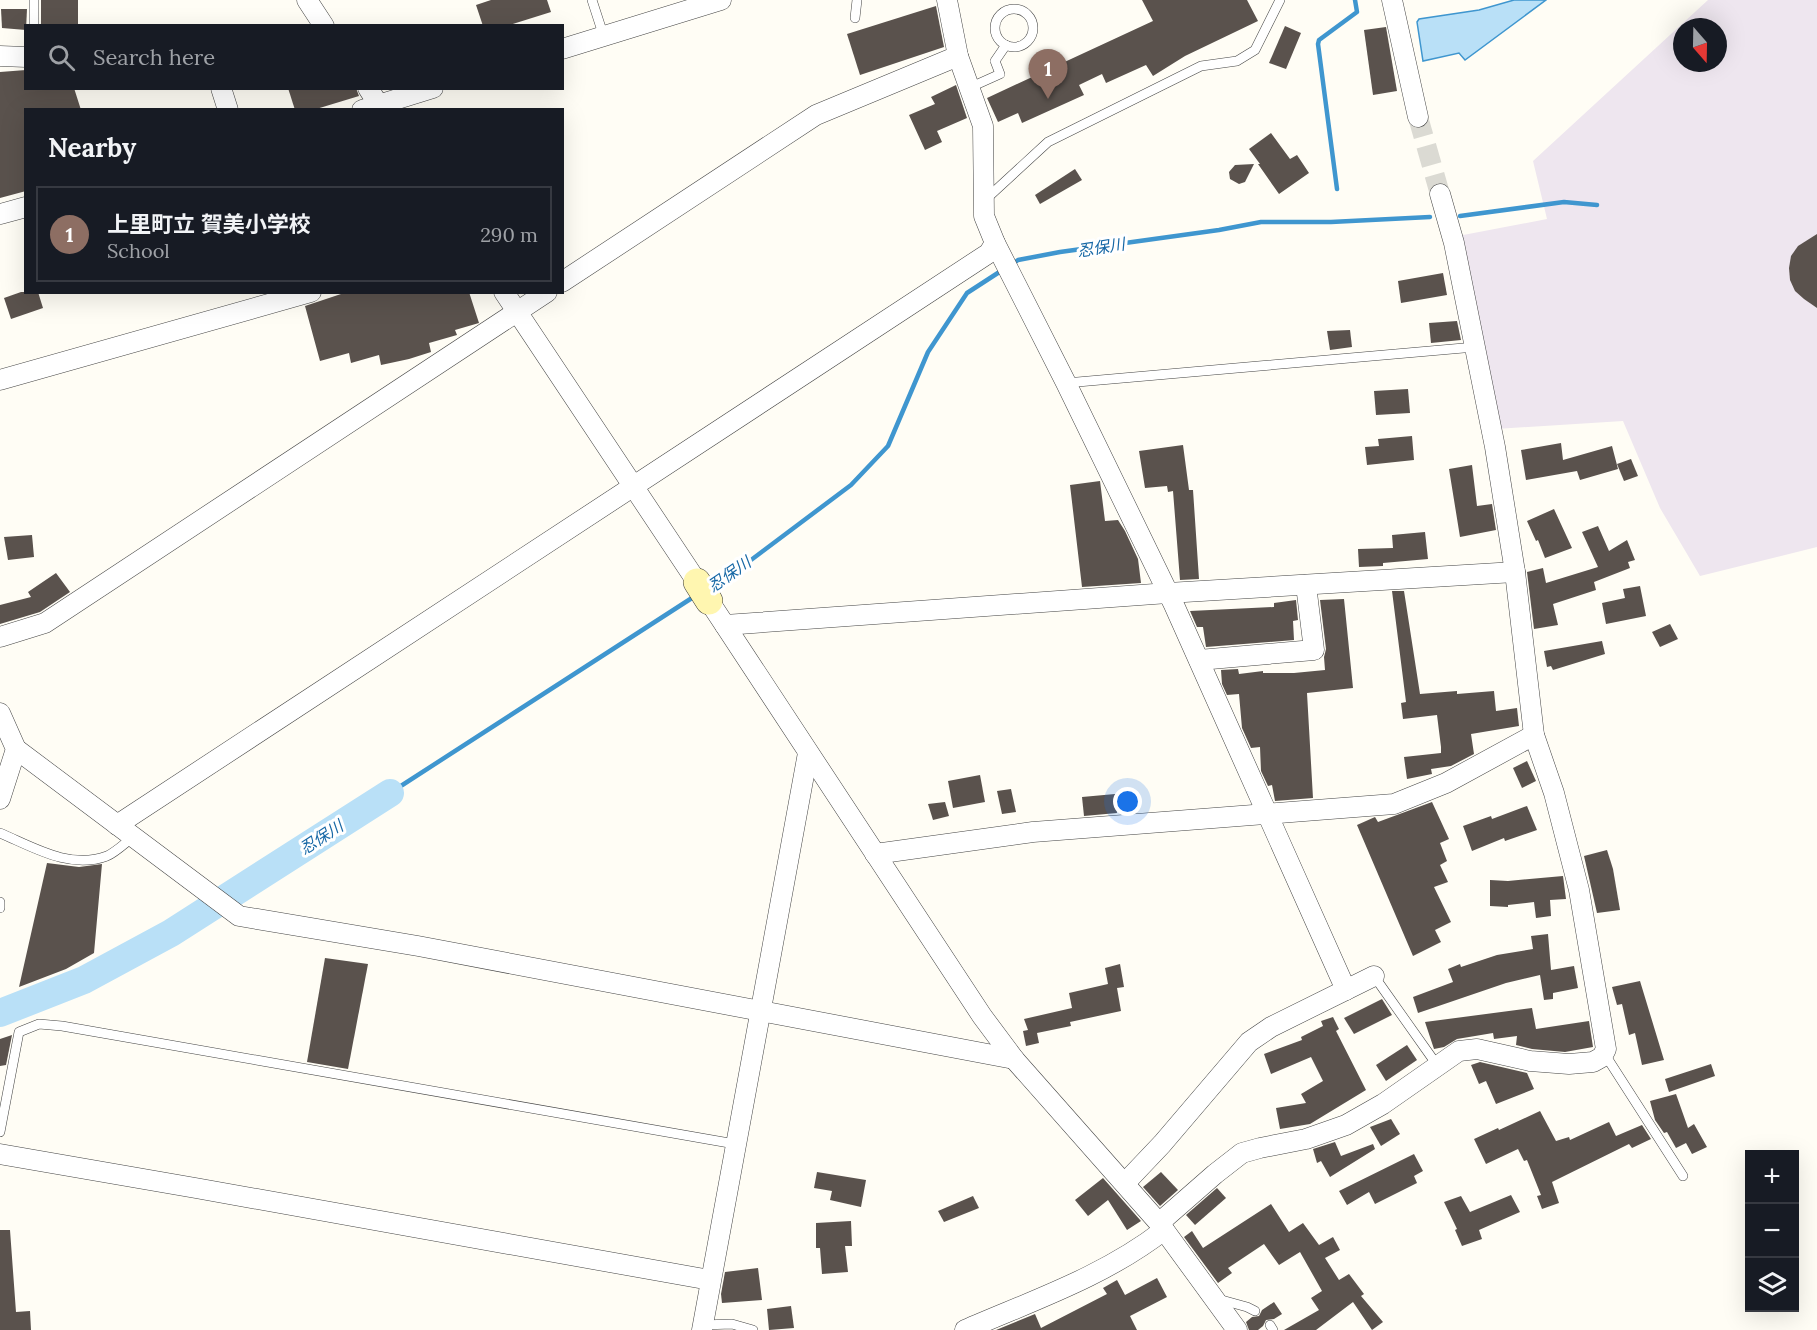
<!DOCTYPE html>
<meta charset="utf-8">
<style>
:root{--surface:#171b24;--page:#20242c;--text:#f1f3f6;--muted:#9ea1a6;--line:#363941;--accent:#2563eb}
body{margin:0;font-family:Lora,"Noto Sans JP",serif;background:var(--page);color:var(--text)}
.controls{position:absolute;right:18px;bottom:18px;display:grid;overflow:hidden;border-radius:0px;box-shadow:0 6px 24px #0002}
.controls button{width:54px;height:54px;display:grid;place-items:center;padding:0;border:0;border-bottom:2px solid var(--line);background:var(--surface);color:var(--text);font:30px sans-serif}
.compass{position:absolute;left:1673px;top:18px;width:54px;height:54px;border-radius:50%;background:var(--surface);box-shadow:0 6px 24px #0002;rotate:160deg}
.you{position:absolute;left:1128px;top:802px;width:21px;height:21px;margin:-15px;border:4px solid #fff;border-radius:50%;background:#1a73e8;box-shadow:0 0 0 9px #1a73e833}
.badge{display:grid;place-items:center;width:39px;height:39px;border-radius:50%;background:var(--accent);color:#fff;font-size:20px;font-weight:700}
.pin{position:absolute;translate:-50% -50px;filter:drop-shadow(0 2px 3px #0008)}
.pin::after{content:'';position:absolute;top:32px;width:21px;height:18px;background:inherit;clip-path:polygon(0 0,100% 0,50% 100%)}
.list{margin:0;padding:0;list-style:none}
h2{display:flex;justify-content:space-between;align-items:center;height:78px;margin:0;padding:0 24px;font-size:26px}
h2 small{font-size:20px;font-weight:400;color:var(--muted)}
.list li{display:grid;grid-template-columns:39px 1fr auto;gap:18px;align-items:center;box-sizing:border-box;height:96px;margin:0 12px 12px;padding:0 12px;border:2px solid var(--line);border-radius:0px}
.list b{display:block;font-size:22px;white-space:nowrap}
.list p{margin:0;font-size:20px;white-space:nowrap;color:var(--muted)}
.list em{font-size:20px;font-style:normal;color:var(--muted)}
.icon{flex:none;width:33px;height:33px;fill:none;stroke:currentColor;stroke-width:2;stroke-linecap:round;stroke-linejoin:round}
.map{position:relative;flex:none;width:1817px;height:1330px;overflow:hidden}
.search{position:absolute;background:var(--surface);box-shadow:0 6px 24px #0002;left:24px;top:24px;width:540px;height:66px;display:flex;align-items:center;gap:15px;box-sizing:border-box;padding:0 21px;border-radius:0px;color:var(--muted);font-size:22px}
.panel{position:absolute;background:var(--surface);box-shadow:0 6px 24px #0002;left:24px;top:108px;width:540px;height:186px;border-radius:0px}
.map>svg:first-child{display:block}
.industrial{fill:#eee6ef;fill-rule:evenodd}
.water{fill:#b9e0f7;stroke:#3f96cf;stroke-width:1.5}
.lines{fill:none;stroke-linecap:round;stroke-linejoin:round}
.stream{stroke:#3f96cf;stroke-width:4.5}
.river{stroke:#b9e0f7;stroke-width:28}
.building{fill:#5a524d}
.street-tunnel{stroke:#dbdad3;stroke-width:20;stroke-dasharray:20 10;stroke-linecap:butt}
.lane-casing{stroke:#444;stroke-width:10}
.street-casing{stroke:#444;stroke-width:21}
.secondary-casing{stroke:#333;stroke-width:28}
.lane{stroke:#fff;stroke-width:9}
.street{stroke:#fff;stroke-width:20}
.secondary{stroke:#fff6b0;stroke-width:27}
.labels{text-anchor:middle;stroke-width:6;stroke-linejoin:round;paint-order:stroke}
.water-label{font-size:16px;font-style:italic;fill:#1768a6;stroke:#fff}
</style>
<div class="map">
<svg width="1817" height="1330" viewBox="0 0 1817 1330">
<rect width="100%" height="100%" fill="#fffdf5"/>
<path class="industrial" d="M1708,0H1817V547L1700,576L1660,508L1623,421L1496,429L1458,236L1547,219L1533,161ZM1682,27H1718V63H1682Z"/>
<polygon class="water" points="1514,0 1546,0 1465,60 1459,53 1423,61 1417,22 1419,19 1479,10"/>
<g class="lines">
<g class="stream">
<polyline points="1337,189 1318,44 1319,40 1357,12 1355,0"/>
<polyline points="1460,216 1564,202 1597,205"/>
<polyline points="1011,265 1018,260 1060,252 1219,230 1261,222 1331,222 1430,217"/>
<polyline points="710,587 731,575 851,485 888,446 928,352 967,293 1004,269"/>
<polyline points="390,793 695,596"/>
</g>
<polyline class="river" points="0,1013 84,980 171,933 390,793"/>
</g>
<g class="building">
<rect x="41" y="0" width="37" height="26"/>
<polygon points="491,0 547,0 551,12 506,26 483,26 476,5"/>
<polygon points="1142,0 1247,0 1258,21 1185,56 1153,76 1146,65 1106,83 1102,74 1079,85 1084,95 1022,123 1018,113 998,122 987,98 1153,21"/>
<polygon points="936,6 944,47 860,75 847,34"/>
<polygon points="1,9 27,9 26,30 2,28"/>
<polygon points="1285,26 1301,33 1286,69 1269,63"/>
<polygon points="1386,27 1397,91 1373,95 1364,30"/>
<polygon points="26,70 26,88 74,88 81,110 26,110 26,191 0,198 0,72"/>
<polygon points="956,85 967,118 937,131 942,142 925,150 909,115 935,104 931,97"/>
<polygon points="288,88 356,88 359,96 313,110 295,110"/>
<polygon points="1271,133 1290,159 1297,155 1309,173 1279,194 1258,164 1260,164 1249,149"/>
<polygon points="1254,164 1245,182 1239,184 1230,179 1229,172 1235,165"/>
<polygon points="1075,169 1082,180 1040,204 1035,195"/>
<polygon points="1817,234 1817,308 1804,299 1795,291 1790,280 1789,268 1791,256 1798,246"/>
<polygon points="1443,273 1447,295 1401,303 1398,281"/>
<polygon points="21,292 38,292 43,308 11,319 4,298"/>
<polygon points="347,292 469,292 479,323 455,330 457,335 429,343 431,352 409,359 381,365 379,355 351,363 349,353 320,361 305,306"/>
<polygon points="1457,321 1461,340 1431,343 1429,323"/>
<polygon points="1350,330 1352,347 1330,350 1327,331"/>
<polygon points="1408,389 1410,413 1376,415 1374,391"/>
<polygon points="1412,436 1414,460 1367,465 1365,447 1379,446 1378,439"/>
<polygon points="1561,443 1563,460 1612,446 1618,469 1580,480 1577,471 1526,480 1521,450"/>
<polygon points="1183,445 1189,490 1193,490 1199,579 1180,580 1173,491 1168,492 1167,486 1145,488 1139,451"/>
<polygon points="1631,459 1638,476 1624,481 1617,464"/>
<polygon points="1472,465 1477,506 1492,504 1496,530 1460,537 1449,469"/>
<polygon points="1100,481 1105,521 1118,520 1125,531 1138,559 1141,583 1082,587 1070,485"/>
<polygon points="1554,509 1572,548 1545,558 1538,540 1536,541 1527,521"/>
<polygon points="1598,526 1609,551 1627,540 1635,560 1628,562 1630,568 1594,582 1596,590 1553,604 1558,625 1534,629 1527,572 1543,568 1546,583 1598,567 1582,532"/>
<polygon points="1425,532 1428,559 1383,563 1383,566 1359,567 1358,549 1393,548 1392,535"/>
<polygon points="32,535 34,557 8,560 4,537"/>
<polygon points="56,573 70,592 40,612 0,624 0,605 31,597 28,592"/>
<polygon points="1640,586 1646,616 1606,624 1602,603 1625,598 1623,589"/>
<polygon points="1392,591 1404,591 1420,694 1457,691 1457,694 1494,691 1496,711 1517,708 1519,726 1471,734 1474,754 1451,766 1431,769 1432,774 1407,779 1404,757 1441,753 1441,747 1437,715 1403,719 1401,703 1406,702"/>
<polygon points="1344,599 1353,688 1307,693 1313,798 1275,801 1272,785 1268,786 1261,771 1260,747 1251,748 1242,728 1239,694 1227,695 1222,684 1221,670 1238,669 1239,674 1263,671 1263,673 1294,673 1325,670 1324,657 1326,649 1320,600"/>
<polygon points="1296,600 1298,620 1293,621 1294,640 1206,647 1203,627 1197,627 1190,611 1274,607 1274,603"/>
<polygon points="1670,624 1678,639 1660,647 1652,632"/>
<polygon points="1602,641 1605,654 1553,670 1551,666 1547,667 1544,651"/>
<polygon points="1527,761 1536,781 1522,788 1513,768"/>
<polygon points="980,775 985,802 953,808 948,781"/>
<polygon points="1011,789 1016,812 1002,814 997,791"/>
<polygon points="1115,794 1117,813 1084,816 1082,797"/>
<polygon points="945,802 949,816 933,820 928,804"/>
<polygon points="1432,802 1449,839 1440,843 1447,861 1440,865 1448,882 1434,887 1451,922 1435,930 1441,942 1413,956 1357,825 1375,817 1378,822"/>
<polygon points="1527,806 1537,830 1505,841 1504,838 1472,851 1463,826 1491,816 1492,819"/>
<polygon points="1607,850 1613,869 1620,910 1597,913 1584,856"/>
<polygon points="47,863 79,867 102,864 94,953 66,969 19,987"/>
<polygon points="1563,876 1566,899 1550,900 1551,916 1536,918 1534,902 1508,905 1508,907 1490,906 1490,880 1508,881"/>
<polygon points="1548,934 1551,970 1574,966 1578,988 1553,993 1553,999 1544,1000 1540,975 1506,983 1418,1013 1413,997 1453,982 1448,969 1460,964 1461,967 1497,955 1533,949 1531,936"/>
<polygon points="325,958 368,964 348,1069 307,1062"/>
<polygon points="1120,964 1124,987 1117,988 1121,1011 1070,1022 1071,1026 1037,1033 1039,1043 1026,1046 1023,1031 1028,1030 1024,1019 1072,1008 1069,993 1108,984 1105,968"/>
<polygon points="1640,981 1664,1060 1642,1065 1635,1033 1629,1035 1622,1004 1617,1005 1612,987"/>
<polygon points="1382,999 1392,1015 1354,1034 1344,1018"/>
<polygon points="1532,1008 1536,1029 1589,1021 1593,1047 1565,1052 1532,1049 1516,1045 1517,1036 1494,1039 1493,1033 1457,1039 1444,1047 1434,1049 1425,1022"/>
<polygon points="1333,1017 1339,1029 1336,1031 1366,1090 1310,1124 1280,1129 1276,1108 1306,1103 1301,1094 1323,1081 1311,1057 1271,1074 1264,1054 1302,1040 1301,1037 1323,1026 1321,1021"/>
<polygon points="12,1035 6,1065 0,1066 0,1039"/>
<polygon points="1407,1045 1417,1060 1386,1081 1376,1065"/>
<polygon points="1480,1062 1527,1073 1534,1089 1496,1104 1486,1081 1479,1084 1471,1065"/>
<polygon points="1711,1064 1715,1076 1669,1092 1665,1079"/>
<polygon points="1676,1094 1688,1128 1694,1124 1707,1147 1692,1154 1686,1143 1676,1148 1667,1132 1664,1133 1655,1120 1650,1101"/>
<polygon points="1540,1111 1556,1141 1569,1137 1570,1140 1609,1122 1616,1136 1642,1125 1651,1139 1632,1148 1629,1144 1552,1182 1559,1203 1542,1209 1537,1196 1541,1195 1527,1160 1524,1161 1518,1149 1486,1164 1474,1139 1498,1128 1499,1130"/>
<polygon points="1391,1119 1400,1134 1381,1146 1370,1127"/>
<polygon points="1335,1142 1341,1156 1373,1144 1375,1149 1330,1177 1321,1161 1317,1163 1313,1149"/>
<polygon points="1414,1154 1423,1171 1414,1176 1417,1183 1375,1204 1369,1192 1347,1205 1339,1191"/>
<polygon points="817,1172 866,1180 861,1207 830,1200 832,1191 814,1188"/>
<polygon points="1161,1172 1178,1190 1160,1206 1143,1187"/>
<polygon points="1103,1178 1141,1221 1127,1230 1108,1200 1088,1216 1075,1200"/>
<polygon points="1217,1188 1226,1198 1195,1225 1186,1215"/>
<polygon points="1511,1195 1520,1212 1479,1230 1482,1239 1462,1246 1455,1230 1457,1229 1444,1202 1461,1196 1470,1212"/>
<polygon points="973,1196 979,1208 944,1222 938,1211"/>
<polygon points="1271,1204 1289,1232 1303,1223 1319,1245 1333,1237 1340,1250 1325,1258 1339,1280 1349,1274 1364,1294 1361,1296 1383,1322 1372,1330 1353,1302 1316,1330 1284,1330 1319,1310 1311,1298 1322,1291 1300,1252 1279,1265 1264,1244 1228,1268 1232,1273 1218,1283 1184,1237 1192,1231 1203,1248"/>
<polygon points="851,1221 852,1246 845,1246 848,1272 822,1274 820,1248 816,1248 816,1223"/>
<polygon points="0,1230 10,1230 16,1312 30,1311 31,1330 0,1330"/>
<polygon points="758,1268 762,1300 722,1303 721,1294 725,1272"/>
<polygon points="1157,1278 1167,1297 1130,1316 1137,1330 996,1330 1035,1314 1041,1328 1107,1294 1103,1288 1117,1280 1125,1295"/>
<polygon points="1274,1302 1282,1314 1274,1319 1266,1320 1263,1326 1258,1330 1249,1330 1246,1322 1252,1317 1259,1316 1262,1310"/>
<polygon points="791,1306 794,1328 769,1330 767,1309"/>
</g>
<g class="lines">
<polyline class="street-tunnel" points="1418,117 1440,194"/>
<defs>
<g id="lane">
<polyline points="592,0 604,37"/>
<circle cx="1014" cy="28" r="19"/>
<polyline points="855,18 857,0"/>
<polyline points="34,26 34,0"/>
<polyline points="971,87 1000,74 995,61 1006,45"/>
<polyline points="985,200 1048,142 1201,66 1237,61 1255,50 1280,0"/>
<polyline points="1066,383 1475,347"/>
<path d="M0,833C33,847 70,870 107,856C116,852 125,843 133,837"/>
<polyline points="0,902 0,908"/>
<polyline points="1374,976 1437,1065"/>
<polyline points="1604,1053 1683,1176"/>
<polyline points="0,1132 19,1032 39,1024 62,1026 735,1144"/>
<polyline points="1218,1299 1247,1307 1255,1311"/>
<polyline points="702,1325 732,1324 753,1330"/>
<polyline points="1270,1325 1273,1330"/>
</g>
<g id="street">
<polyline points="307,0 324,26"/>
<polyline points="947,0 958,56 983,126 984,216 995,243 1066,383 1174,605 1346,990"/>
<polyline points="1392,0 1418,117"/>
<polyline points="562,49 721,0"/>
<polyline points="0,56 26,57"/>
<polyline points="221,88 228,110"/>
<polyline points="368,88 382,110"/>
<polyline points="362,110 433,88"/>
<polyline points="0,214 26,207"/>
<polyline points="562,282 816,115 958,56"/>
<polyline points="504,292 697,582"/>
<polyline points="0,380 311,292"/>
<polyline points="709,601 982,1016 1014,1059 1159,1223 1237,1330"/>
<polyline points="725,625 1168,593 1515,572"/>
<polyline points="0,637 45,623 547,292"/>
<polyline points="1199,660 1314,650 1306,585"/>
<polyline points="0,713 16,749 0,799"/>
<polyline points="16,749 239,916 418,946 1014,1059"/>
<polyline points="117,825 989,253 995,243"/>
<polyline points="875,854 1033,832 1394,804 1446,783 1534,735"/>
<path d="M0,1154C237,1194 473,1239 710,1280"/>
<polyline points="1125,1183 1162,1144 1249,1042 1271,1027 1374,976"/>
<polyline points="1159,1223 1215,1174 1242,1153 1260,1148 1306,1139 1346,1125 1383,1104 1459,1051 1477,1049 1530,1061 1569,1064 1593,1062 1602,1057 1606,1049 1579,890 1554,793 1534,735 1515,572 1495,447 1454,243 1440,194"/>
<polyline points="702,1330 808,753"/>
<path d="M965,1330C1034,1300 1105,1276 1164,1230"/>
</g>
<polyline id="secondary" points="697,582 709,601"/>
</defs>
<use href="#lane" class="lane-casing"/>
<use href="#street" class="street-casing"/>
<use href="#secondary" class="secondary-casing"/>
<use href="#lane" class="lane"/>
<use href="#street" class="street"/>
<use href="#secondary" class="secondary"/>
</g>
<g class="labels">
<g class="water-label">
<text transform="translate(1101 247) rotate(-9)" y="6">忍保川</text>
<text transform="translate(729 574) rotate(-35)" y="6">忍保川</text>
<text transform="translate(321 837) rotate(-33)" y="6">忍保川</text>
</g>
</g>
</svg>
<div class="controls">
<button>+</button>
<button>−</button>
<button><svg class="icon" aria-label="layers" viewBox="0 0 24 24"><path d="M12 4l9 5-9 5-9-5zM3 14l9 5 9-5"/></svg></button>
</div>
<svg class="compass" viewBox="-18 -18 36 36"><path d="M0-13l5 13h-10z" fill="#e53935"/><path d="M0 13l5-13h-10z" fill="#9ea1a6"/></svg>
<div class="you"></div>
<div class="pin badge" style="left:1048px;top:99px;background:#8d6e63">1</div>
<div class="search"><svg class="icon" aria-label="search" viewBox="0 0 24 24"><circle cx="10" cy="10" r="6"/><path d="M15 15l6 6"/></svg>Search here</div>
<section class="panel">
<h2>Nearby<small></small></h2>
<ul class="list">
<li><span class="badge" style="background:#8d6e63">1</span><div><b>上里町立 賀美小学校</b><p>School</p></div><em>290 m</em></li>
</ul>
</section>
</div>
